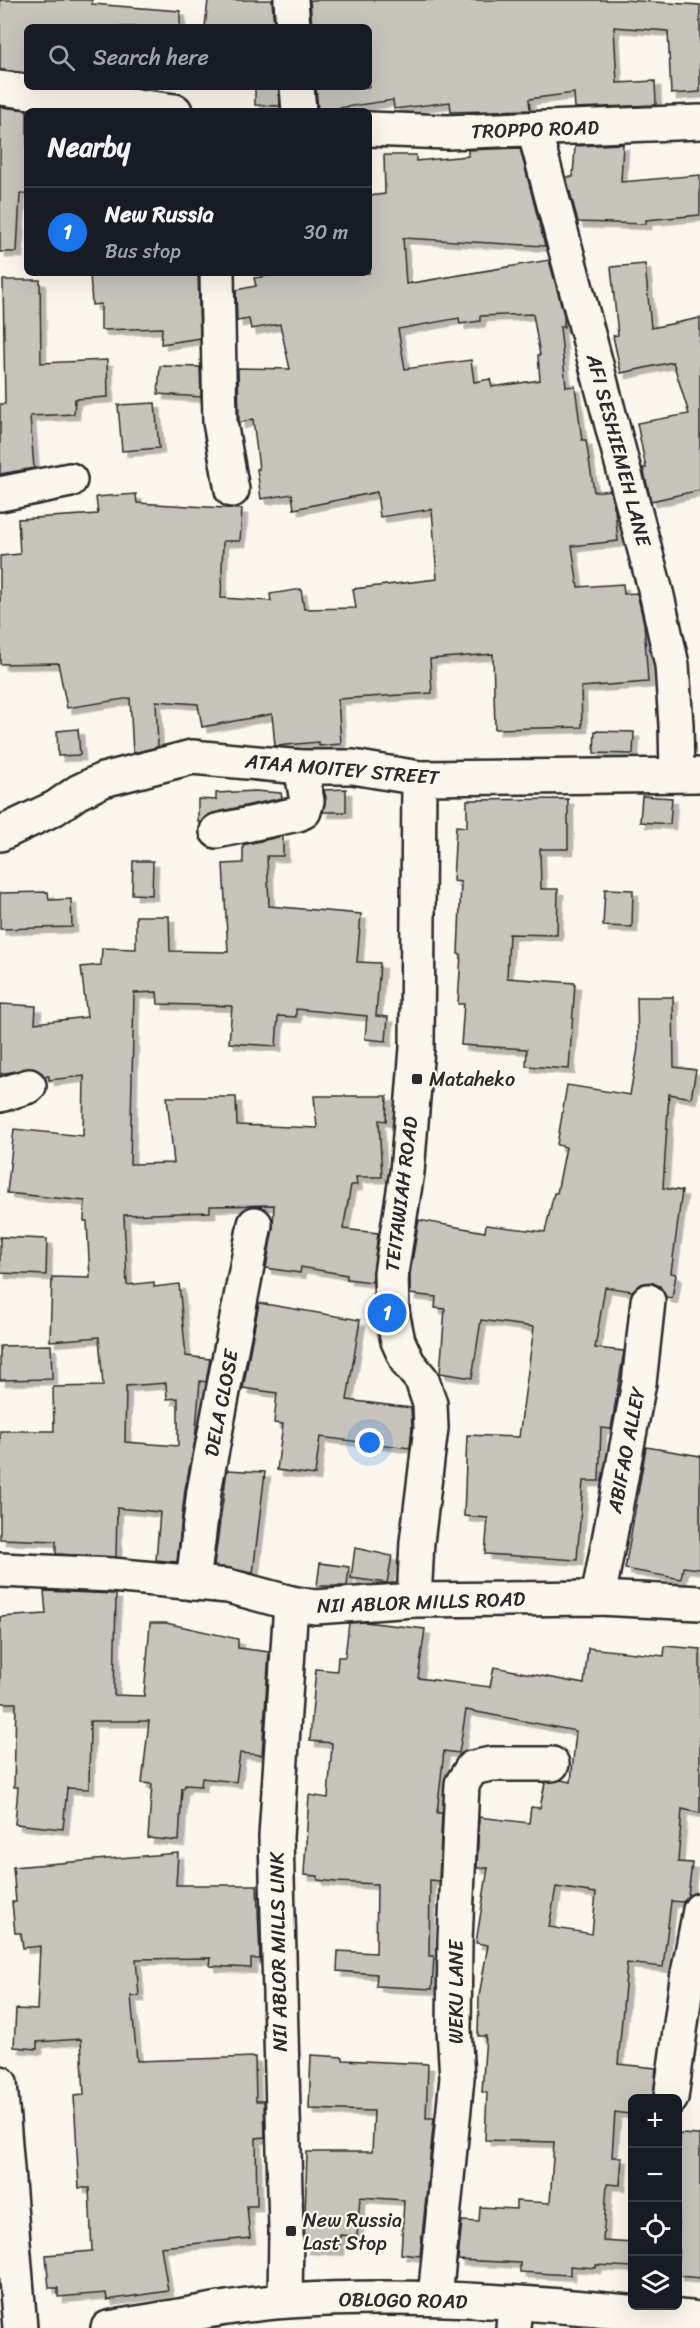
<!DOCTYPE html>
<meta charset="utf-8">
<style>
:root{--surface:#171b24;--page:#20242c;--text:#f1f3f6;--muted:#9ea1a6;--line:#363941;--accent:#1a73e8}
body{margin:0;font-family:Sriracha,sans-serif;background:var(--page);color:var(--text)}
.controls{position:absolute;right:18px;bottom:18px;display:grid;overflow:hidden;border-radius:9px;box-shadow:0 6px 24px #0002}
.controls button{width:54px;height:54px;display:grid;place-items:center;padding:0;border:0;border-bottom:2px solid var(--line);background:var(--surface);color:var(--text);font:30px sans-serif}
.you{position:absolute;left:370px;top:1443px;width:21px;height:21px;margin:-15px;border:4px solid #fff;border-radius:50%;background:#1a73e8;box-shadow:0 0 0 9px #1a73e833}
.badge{display:grid;place-items:center;width:39px;height:39px;border-radius:50%;background:var(--accent);color:#fff;font-size:20px;font-weight:700}
.pin{position:absolute;translate:-50% -50%;border:3px solid #fff;box-shadow:0 2px 6px #0006}
.list{margin:0;padding:0;list-style:none}
h2{display:flex;justify-content:space-between;align-items:center;height:78px;margin:0;padding:0 24px;font-size:26px}
h2 small{font-size:20px;font-weight:400;color:var(--muted)}
.list li{display:grid;grid-template-columns:39px 1fr auto;gap:18px;align-items:center;box-sizing:border-box;height:90px;padding:0 24px;border-top:2px solid var(--line)}
.list b{display:block;font-size:22px;white-space:nowrap}
.list p{margin:0;font-size:20px;white-space:nowrap;color:var(--muted)}
.list em{font-size:20px;font-style:normal;color:var(--muted)}
.icon{flex:none;width:33px;height:33px;fill:none;stroke:currentColor;stroke-width:2;stroke-linecap:round;stroke-linejoin:round}
.map{position:relative;flex:none;width:700px;height:2328px;overflow:hidden}
.search{position:absolute;background:var(--surface);box-shadow:0 6px 24px #0002;left:24px;top:24px;width:348px;height:66px;display:flex;align-items:center;gap:15px;box-sizing:border-box;padding:0 21px;border-radius:9px;color:var(--muted);font-size:22px}
.panel{position:absolute;background:var(--surface);box-shadow:0 6px 24px #0002;left:24px;top:108px;width:348px;height:168px;border-radius:9px}
.map>svg:first-child{display:block}
.building{fill:#c7c4bc;stroke:#2b2b2b;stroke-width:1.5;fill-rule:evenodd;filter:url(#shadow)}
.lines{fill:none;stroke-linecap:round;stroke-linejoin:round}
.minor-casing{stroke:#2b2b2b;stroke-width:38}
.major-casing{stroke:#2b2b2b;stroke-width:38}
.minor{stroke:#fbf7ec;stroke-width:33}
.major{stroke:#fbf7ec;stroke-width:33}
.poi-dot{fill:#2b2b2b;stroke:#fbf7ec;stroke-width:2}
.labels{text-anchor:middle;stroke-width:4.5;stroke-linejoin:round;paint-order:stroke}
.street-label{font-size:20px;fill:#2b2b2b;stroke:#fbf7ec}
.poi-label{font-size:20px;fill:#2b2b2b;stroke:#fbf7ec;text-anchor:start}
</style>
<div class="map">
<svg width="700" height="2328" viewBox="0 0 700 2328">
<defs>
<filter id="shadow"><feDropShadow dx="5.5" dy="5.5" stdDeviation="0" flood-color="#0004"/></filter>
</defs>
<rect width="100%" height="100%" fill="#fbf7ec"/>
<filter id="ink" filterUnits="userSpaceOnUse"><feTurbulence type="fractalNoise" baseFrequency=".0167" numOctaves="2"/><feDisplacementMap in="SourceGraphic" scale="12" xChannelSelector="R" yChannelSelector="G"/><feConvolveMatrix kernelMatrix="1 2 1 2 8 2 1 2 1" color-interpolation-filters="sRGB"/></filter>
<g filter="url(#ink)">
<g class="building">
<polygon points="0,0 92,0 92,4 180,11 180,27 83,27 53,24 53,27 27,27 27,73 0,70"/>
<polygon points="208,0 272,0 274,27 205,27"/>
<polygon points="310,0 623,0 700,5 700,92 671,94 668,31 614,27 617,83 655,81 656,105 575,108 574,93 529,99 530,110 451,112 450,102 394,109 393,100 318,111 316,87 369,87 369,27 312,27"/>
<polygon points="255,87 279,87 280,106 255,105"/>
<polygon points="0,107 27,110 27,194 20,194 17,252 0,252"/>
<polygon points="623,144 621,182 700,175 700,215 646,220 646,224 578,222 566,177 573,177 575,146"/>
<path d="M520,148L545,246L403,238L406,284L549,260L564,315V327H560L566,387L575,386L582,440H586L594,492L610,490L615,510L618,541L572,546L578,587L623,584L624,594L637,593L644,623L648,682L581,687L582,727L495,729L493,654L430,659L432,693L338,699L341,744L319,746V742L275,746L272,714L202,727L198,704L156,701L158,747L133,753L130,698L67,708L58,663L0,664V556L20,554L18,519L98,514L96,497L136,494L137,503L242,509L240,541H223L221,598L271,601L270,594L301,589L304,609L356,608L353,589L437,579L432,509L380,517L377,492L294,509L292,494L261,499L257,469H259L253,419L239,423L238,368L290,369L280,324L251,329L249,319L237,321L236,290L256,286L254,278L285,273H369V196L385,194L384,155H416V161L468,156V150ZM533,314L540,355H538L540,380L492,387L490,379L474,382L471,360L405,369L398,329L459,318L460,324L480,321V316Z"/>
<polygon points="645,264 651,328 700,318 700,490 651,501 643,468 646,468 637,423 689,414 673,362 621,373 613,336 618,335 611,267"/>
<polygon points="90,273 198,273 200,338 161,344 162,328 101,330 101,304 92,305"/>
<polygon points="3,280 40,280 41,363 107,360 108,397 75,399 74,414 30,416 34,468 0,474 0,404 5,404"/>
<polygon points="160,366 200,367 201,397 158,394"/>
<polygon points="155,403 159,448 122,451 118,405"/>
<polygon points="78,729 80,755 58,756 57,731"/>
<polygon points="595,731 634,732 633,754 594,753"/>
<polygon points="346,789 346,812 323,812 326,798 324,790"/>
<polygon points="255,791 281,793 282,798 213,813 205,817 201,822 198,822 198,799 216,800 216,793"/>
<polygon points="642,796 672,798 670,824 640,822"/>
<polygon points="568,799 568,849 540,849 541,889 558,889 557,935 509,934 507,978 575,983 569,1069 526,1066 527,1049 461,1045 464,1004 458,1004 461,954 458,954 461,882 453,881 456,826 467,827 467,800"/>
<path d="M283,836V856H267L269,906L361,914L357,962L380,963L376,1016L388,1017L386,1041L365,1039L367,1016L296,1009V1017L278,1016L276,1046L229,1043L232,1006L158,1004L157,992L134,993L130,1164L174,1163L167,1097H236L237,1125L317,1128L314,1096H387L386,1121L379,1120L382,1177H356L357,1185H351L343,1229L378,1233L372,1282L347,1279V1275L301,1267L300,1273L266,1268L273,1228L274,1205L210,1206V1212L124,1215L127,1285L154,1282V1287L179,1284L186,1356L210,1359L206,1382L200,1381L195,1441L185,1489L177,1562L156,1560L160,1512L117,1508L116,1557L56,1554V1541L0,1539V1431H54L53,1387L103,1386L99,1337L50,1341L52,1277L90,1278L87,1221H84L85,1201L7,1193L14,1129L83,1136L84,1076L49,1080V1076H44L41,1072L33,1068L0,1074V1004L36,1006L35,1023L87,1017L81,967L101,965L102,948L136,949V916H169L170,951L228,952L223,864L243,863V845ZM166,1383L167,1399L178,1398V1446L125,1442L126,1386Z"/>
<polygon points="133,861 153,861 152,895 132,894"/>
<polygon points="605,889 633,890 632,927 603,926"/>
<polygon points="48,892 49,900 71,899 72,927 0,929 0,893"/>
<polygon points="637,997 673,997 674,1067 696,1070 691,1098 669,1094 663,1188 682,1191 671,1273 676,1274 672,1298 666,1297 660,1286 651,1282 640,1284 632,1291 605,1287 595,1348 624,1351 611,1429 601,1428 599,1481 583,1481 577,1560 485,1554 488,1518 464,1516 467,1435 519,1437 534,1327 481,1320 472,1378 440,1373 445,1309 435,1308 436,1297 410,1294 410,1274 419,1220 485,1232 486,1225 545,1232 554,1193 557,1193 566,1147 557,1145 567,1085 630,1095 638,1048"/>
<polygon points="0,1237 47,1239 46,1275 0,1273"/>
<polygon points="259,1303 360,1320 347,1400 411,1408 412,1427 410,1448 320,1437 315,1475 277,1470 283,1424 274,1423 277,1393 243,1388"/>
<polygon points="51,1345 52,1379 0,1380 0,1346"/>
<polygon points="646,1447 700,1456 700,1569 683,1567 681,1579 625,1569"/>
<polygon points="227,1470 265,1472 253,1573 214,1566"/>
<polygon points="355,1548 392,1556 387,1583 351,1578"/>
<polygon points="320,1563 349,1567 347,1586 317,1586"/>
<polygon points="44,1591 116,1594 114,1695 144,1696 150,1623 166,1623 238,1639 238,1648 269,1652 262,1755 240,1753 236,1782 202,1778 201,1786 185,1785 184,1788 182,1788 179,1841 148,1838 152,1784 142,1783 149,1721 90,1721 89,1789 67,1788 63,1829 15,1824 18,1787 14,1787 16,1703 0,1703 0,1617 46,1614"/>
<path d="M365,1622L425,1629L418,1678L490,1687L494,1667L584,1684L588,1648L664,1656L665,1646L700,1649V1813L682,1809L678,1862L692,1863L688,1896L683,1902L671,1901L663,1967L627,1963L618,2064L656,2068L653,2098H633V2110L629,2109V2114L615,2112L612,2157H622L620,2185L607,2184L603,2241L633,2243V2267L596,2265V2268L570,2266V2275L520,2272V2263L458,2260L462,2221L479,2222L480,2207L516,2209V2201L550,2203L554,2142L485,2140L487,2093L482,2092L486,2036H478L479,1996L488,1945L476,1943L488,1868H477L479,1817L529,1823L531,1807L540,1808L545,1783L561,1780L571,1782L576,1731L466,1710L459,1753L444,1751L437,1813H442L439,1881L430,1880L429,1956H434L432,1989L376,1986L377,1974L337,1971L338,1951L376,1953L377,1884L336,1882L318,1880V1876L304,1875L309,1795L328,1798L332,1743L310,1741L312,1714L316,1669L337,1671L338,1657H345L349,1623ZM556,1887L596,1893L592,1934L549,1927Z"/>
<polygon points="178,1853 176,1885 257,1885 260,1959 251,1959 251,1968 210,1966 211,1958 136,1959 139,1996 131,1996 137,2061 255,2057 256,2101 264,2101 265,2137 256,2138 257,2206 247,2206 250,2238 161,2247 168,2291 107,2300 106,2293 58,2297 58,2288 49,2288 46,2255 92,2251 89,2188 79,2188 74,2096 84,2095 81,2039 37,2042 37,2049 14,2047 16,2009 37,2010 40,1946 23,1948 21,1933 15,1933 12,1902 16,1902 13,1867"/>
<polygon points="311,2055 343,2057 343,2060 428,2064 426,2118 434,2118 420,2256 401,2254 404,2200 360,2197 357,2236 340,2235 339,2250 304,2248 307,2152 372,2152 374,2111 309,2109"/>
<polygon points="679,2134 700,2135 700,2278 678,2276"/>
</g>
<g class="lines">
<defs>
<g id="minor">
<polyline points="291,0 293,27"/>
<polyline points="297,87 299,111"/>
<polyline points="0,88 175,111"/>
<polyline points="369,129 447,132 700,122"/>
<polyline points="534,129 657,596 672,665 676,725 677,774"/>
<polyline points="217,273 220,422 232,490"/>
<polyline points="0,494 70,480"/>
<polyline points="217,831 298,814 304,811 307,801 301,767"/>
<polyline points="0,834 55,808 78,792 103,780 192,757 301,767 353,767 419,778 700,775"/>
<polyline points="0,1095 29,1086"/>
<polyline points="0,1570 112,1575 228,1586 291,1603 315,1607 414,1600 598,1598 700,1603"/>
<polyline points="193,1583 204,1491 255,1224"/>
<polyline points="598,1598 639,1383 648,1301"/>
<polyline points="414,1600 417,1542 431,1428 430,1404 422,1380 408,1363 398,1341 392,1312 391,1273 407,1172 417,1048 419,778"/>
<polyline points="0,2083 20,2328"/>
<polyline points="671,2098 687,1979 700,1910"/>
<polyline points="435,2298 457,2078 454,2029 455,1940 462,1784 472,1768 491,1764 552,1764"/>
<polyline points="285,2301 286,2230 276,1837 291,1603"/>
<polyline points="513,2328 515,2304"/>
</g>
<path id="major" d="M108,2328C167,2319 228,2305 288,2301C425,2292 563,2305 700,2319"/>
</defs>
<use href="#minor" class="minor-casing"/>
<use href="#major" class="major-casing"/>
<use href="#minor" class="minor"/>
<use href="#major" class="major"/>
</g>
</g>
<g class="poi-dot">
<rect x="411" y="1073" width="12" height="12" rx="3"/>
<rect x="285" y="2225" width="12" height="12" rx="3"/>
</g>
<g class="labels">
<g class="street-label">
<text transform="translate(535 129) rotate(-2)" y="7">TROPPO ROAD</text>
<text transform="translate(619 450) rotate(75)" y="7">AFI SESHIEMEH LANE</text>
<text transform="translate(342 769) rotate(5)" y="7">ATAA MOITEY STREET</text>
<text transform="translate(401 1194) rotate(-83)" y="7">TEITAWIAH ROAD</text>
<text transform="translate(221 1403) rotate(-79)" y="7">DELA CLOSE</text>
<text transform="translate(626 1450) rotate(-79)" y="7">ABIFAO ALLEY</text>
<text transform="translate(421 1602) rotate(-2)" y="7">NII ABLOR MILLS ROAD</text>
<text transform="translate(278 1952) rotate(-91)" y="7">NII ABLOR MILLS LINK</text>
<text transform="translate(456 1992) rotate(-90)" y="7">WEKU LANE</text>
<text transform="translate(403 2300) rotate(1)" y="7">OBLOGO ROAD</text>
</g>
<g class="poi-label">
<text x="429" y="1086">Mataheko</text>
<text x="303" y="2227">New Russia<tspan x="303" dy="23">Last Stop</tspan></text>
</g>
</g>
</svg>
<div class="controls">
<button>+</button>
<button>−</button>
<button><svg class="icon" aria-label="locate" viewBox="0 0 24 24"><circle cx="12" cy="12" r="6"/><path d="M12 2v4M12 18v4M2 12h4M18 12h4"/></svg></button>
<button><svg class="icon" aria-label="layers" viewBox="0 0 24 24"><path d="M12 4l9 5-9 5-9-5zM3 14l9 5 9-5"/></svg></button>
</div>
<div class="you"></div>
<div class="pin badge" style="left:387px;top:1313px">1</div>
<div class="search"><svg class="icon" aria-label="search" viewBox="0 0 24 24"><circle cx="10" cy="10" r="6"/><path d="M15 15l6 6"/></svg>Search here</div>
<section class="panel">
<h2>Nearby<small></small></h2>
<ul class="list">
<li><span class="badge">1</span><div><b>New Russia</b><p>Bus stop</p></div><em>30 m</em></li>
</ul>
</section>
</div>
